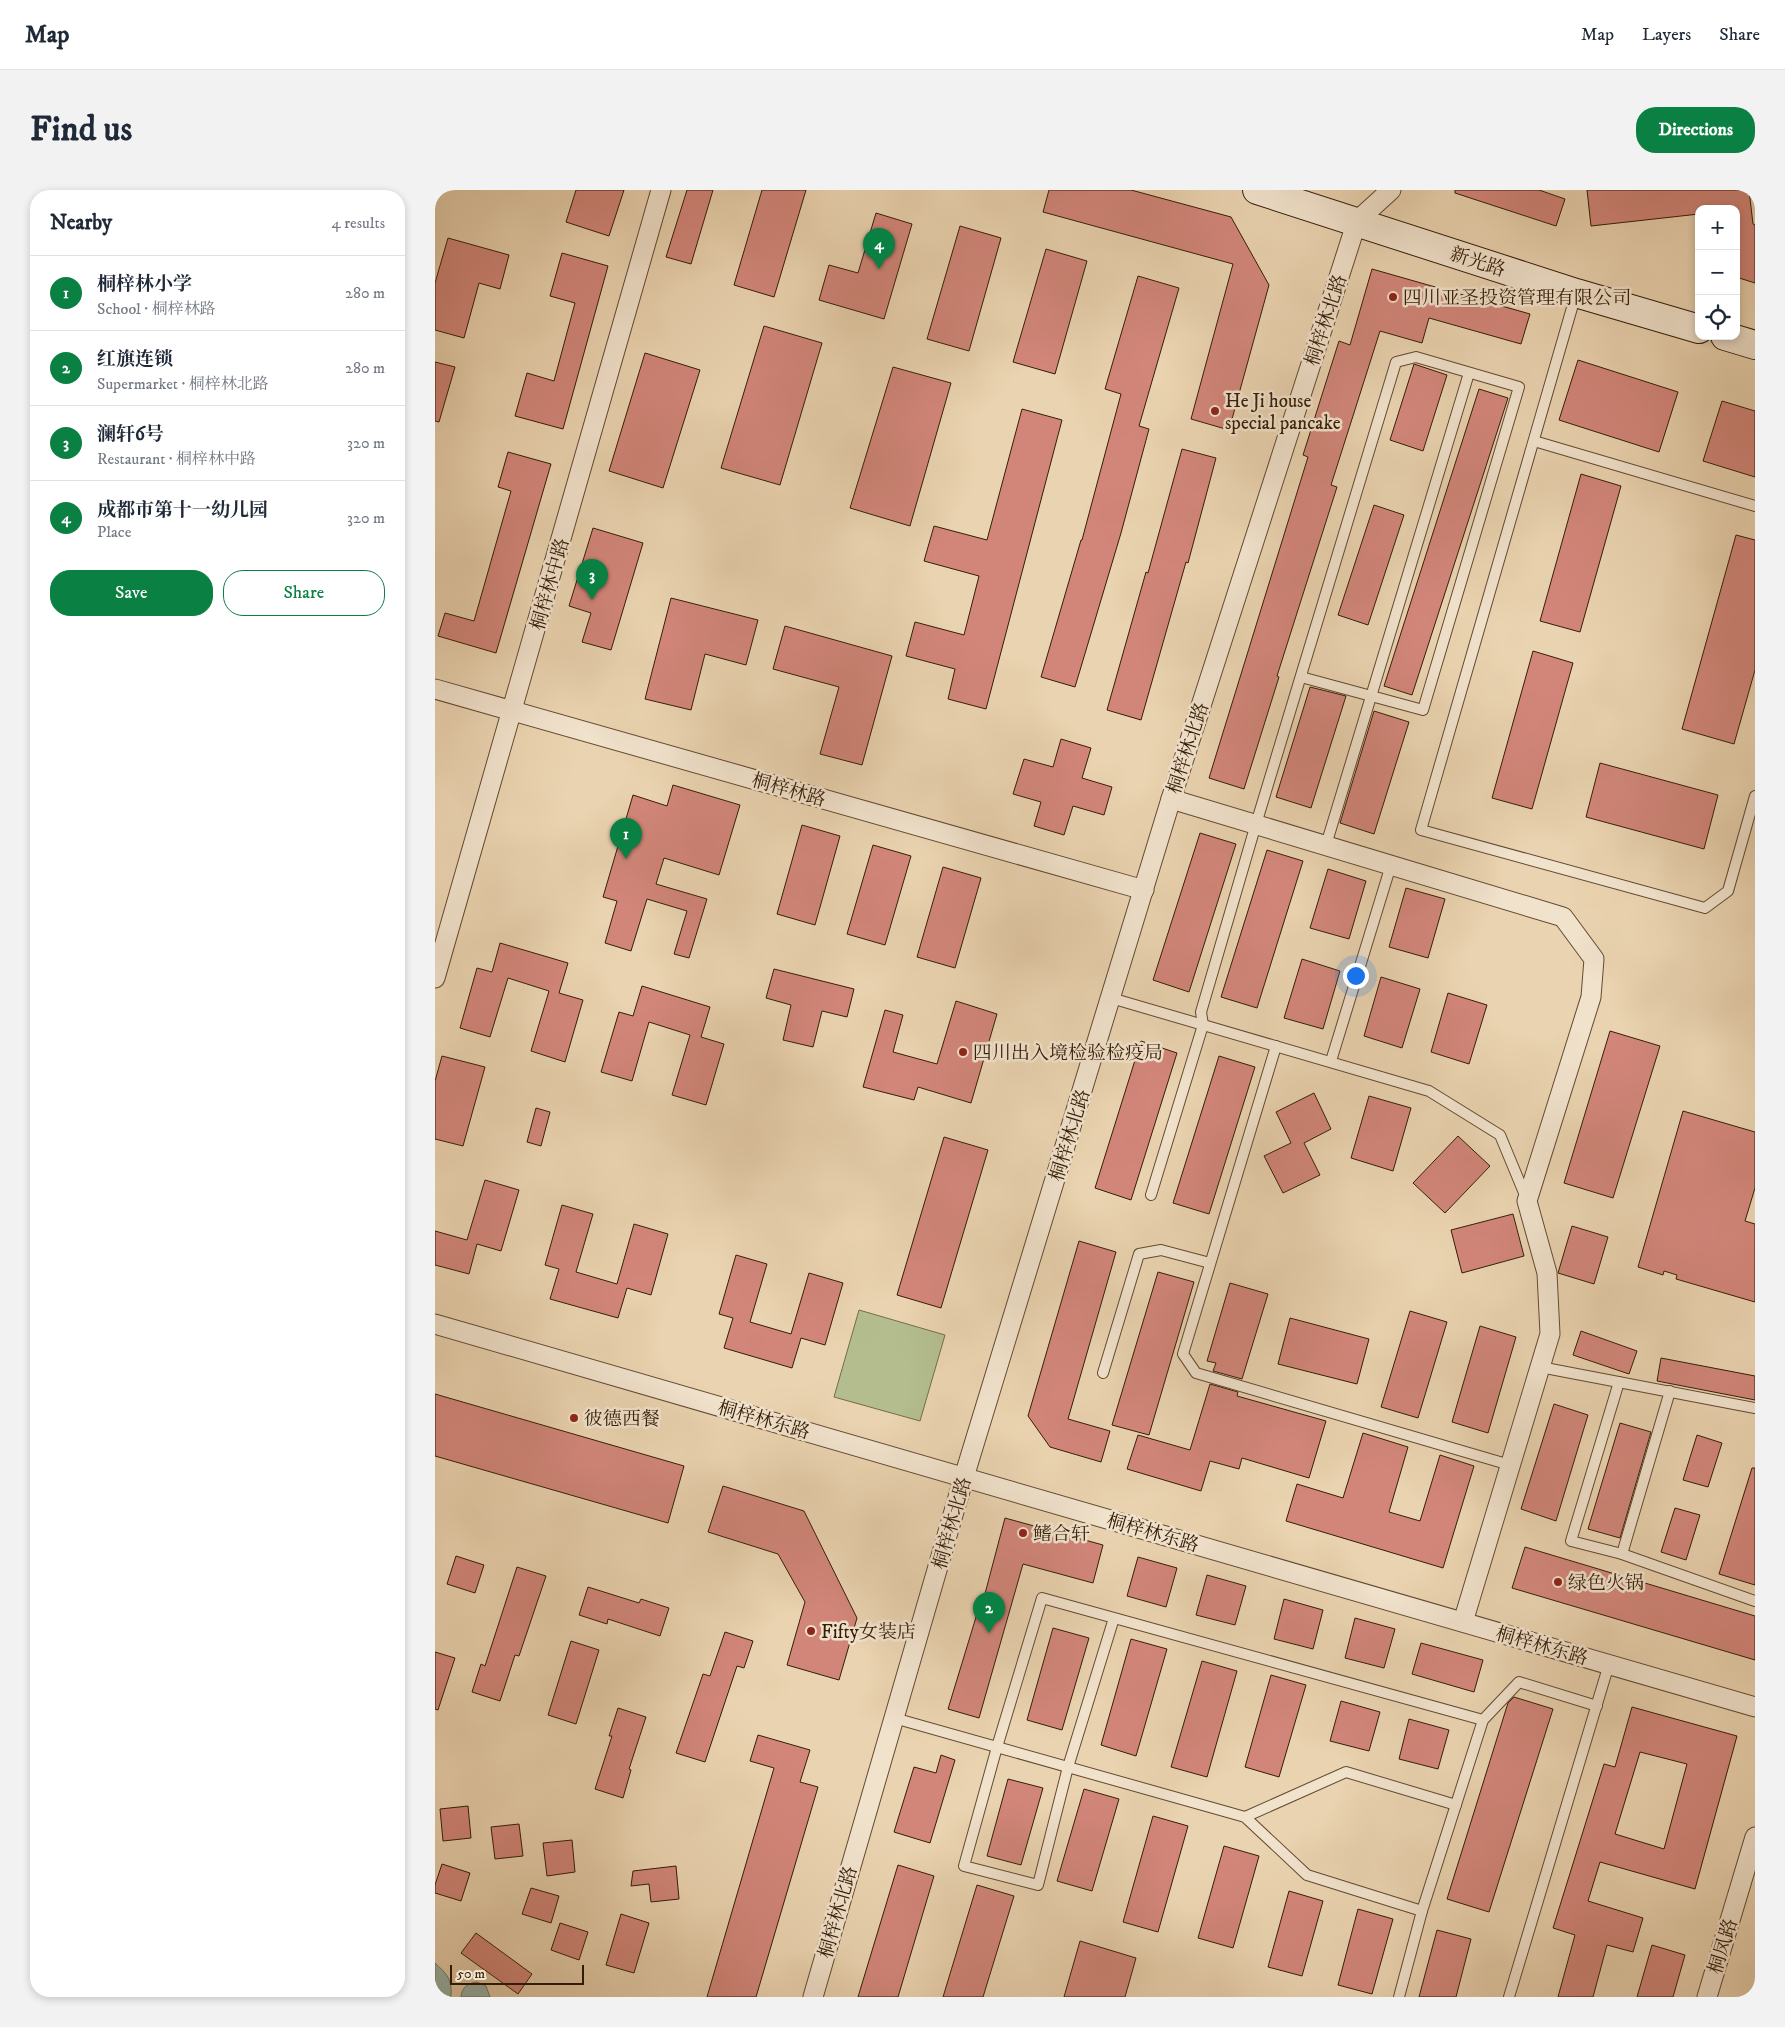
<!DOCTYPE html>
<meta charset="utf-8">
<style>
:root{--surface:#fff;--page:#f2f2f3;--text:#1f2937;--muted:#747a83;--line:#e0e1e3;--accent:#0b8043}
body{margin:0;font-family:"IM FELL DW Pica","Noto Serif SC",serif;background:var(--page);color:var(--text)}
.controls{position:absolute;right:15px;top:15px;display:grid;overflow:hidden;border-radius:10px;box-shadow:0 2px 8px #0003}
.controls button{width:45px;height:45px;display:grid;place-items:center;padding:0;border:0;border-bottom:1px solid var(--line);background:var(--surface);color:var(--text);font:25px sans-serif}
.scale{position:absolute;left:15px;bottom:12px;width:134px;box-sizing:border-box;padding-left:5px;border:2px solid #341d07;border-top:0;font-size:14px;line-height:18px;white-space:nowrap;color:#341d07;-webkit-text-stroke:4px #f1e2cc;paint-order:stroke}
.you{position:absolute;left:920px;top:785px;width:18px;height:18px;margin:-12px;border:4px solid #fff;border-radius:50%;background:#1a73e8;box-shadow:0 0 0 8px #1a73e833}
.badge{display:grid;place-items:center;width:32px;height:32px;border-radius:50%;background:var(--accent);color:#fff;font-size:16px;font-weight:700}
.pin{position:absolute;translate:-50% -41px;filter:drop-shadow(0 1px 2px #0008)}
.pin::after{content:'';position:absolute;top:26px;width:18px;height:15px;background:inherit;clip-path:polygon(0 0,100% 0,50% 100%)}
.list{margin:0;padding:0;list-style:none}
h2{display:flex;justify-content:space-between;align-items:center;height:65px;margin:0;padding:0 20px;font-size:21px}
h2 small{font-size:16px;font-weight:400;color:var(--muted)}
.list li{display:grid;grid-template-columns:32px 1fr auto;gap:15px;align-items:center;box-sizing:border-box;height:75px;padding:0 20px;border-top:1px solid var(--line)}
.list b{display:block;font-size:19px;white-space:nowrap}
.list p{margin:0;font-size:16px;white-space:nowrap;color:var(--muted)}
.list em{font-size:16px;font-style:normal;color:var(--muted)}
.actions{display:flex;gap:10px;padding:15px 20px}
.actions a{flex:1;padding:11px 0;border:1px solid var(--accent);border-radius:20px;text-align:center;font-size:18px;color:var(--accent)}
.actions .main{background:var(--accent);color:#fff}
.icon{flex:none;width:28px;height:28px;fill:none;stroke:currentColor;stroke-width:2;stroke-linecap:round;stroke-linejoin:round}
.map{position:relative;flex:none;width:1320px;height:1807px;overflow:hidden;border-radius:20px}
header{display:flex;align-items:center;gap:30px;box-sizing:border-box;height:70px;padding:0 25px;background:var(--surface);border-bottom:1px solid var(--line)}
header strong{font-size:24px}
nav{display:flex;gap:28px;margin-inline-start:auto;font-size:18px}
.intro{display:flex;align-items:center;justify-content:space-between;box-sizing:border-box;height:120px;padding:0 30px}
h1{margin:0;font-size:35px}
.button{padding:12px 22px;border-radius:20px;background:var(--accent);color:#fff;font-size:18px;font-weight:700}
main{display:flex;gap:30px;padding:0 30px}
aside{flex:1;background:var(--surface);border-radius:20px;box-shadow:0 2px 8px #0003}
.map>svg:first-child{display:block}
.green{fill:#b3bd8e;stroke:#746d4a}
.water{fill:#98b7af;stroke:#70796c}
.building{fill:#d2867a;stroke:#341d07;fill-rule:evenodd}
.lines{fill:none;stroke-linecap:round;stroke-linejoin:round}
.lane-casing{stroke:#624a31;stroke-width:12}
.street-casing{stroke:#624a31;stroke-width:21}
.secondary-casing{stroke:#341d07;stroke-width:30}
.lane{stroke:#f1e2cc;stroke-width:10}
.street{stroke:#f1e2cc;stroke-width:19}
.secondary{stroke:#f1e2cc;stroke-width:28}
.poi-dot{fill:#8f2418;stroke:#f1e2cc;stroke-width:2}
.labels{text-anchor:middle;stroke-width:5;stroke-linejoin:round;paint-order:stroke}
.street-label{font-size:19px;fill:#341d07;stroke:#f1e2cc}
.poi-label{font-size:19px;fill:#341d07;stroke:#f1e2cc;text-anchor:start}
</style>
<header>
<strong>Map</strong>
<nav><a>Map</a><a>Layers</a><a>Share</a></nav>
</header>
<div class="intro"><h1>Find us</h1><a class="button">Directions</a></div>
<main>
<aside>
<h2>Nearby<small>4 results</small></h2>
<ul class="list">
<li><span class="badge">1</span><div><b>桐梓林小学</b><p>School · 桐梓林路</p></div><em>280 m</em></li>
<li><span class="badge">2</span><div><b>红旗连锁</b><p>Supermarket · 桐梓林北路</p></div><em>280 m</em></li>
<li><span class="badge">3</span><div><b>澜轩6号</b><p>Restaurant · 桐梓林中路</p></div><em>320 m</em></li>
<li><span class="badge">4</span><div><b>成都市第十一幼儿园</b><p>Place</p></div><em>320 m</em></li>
</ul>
<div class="actions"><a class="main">Save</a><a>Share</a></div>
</aside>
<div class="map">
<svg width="1320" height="1807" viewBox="0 0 1320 1807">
<rect width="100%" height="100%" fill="#ead3b0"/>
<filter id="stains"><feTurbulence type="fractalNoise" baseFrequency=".004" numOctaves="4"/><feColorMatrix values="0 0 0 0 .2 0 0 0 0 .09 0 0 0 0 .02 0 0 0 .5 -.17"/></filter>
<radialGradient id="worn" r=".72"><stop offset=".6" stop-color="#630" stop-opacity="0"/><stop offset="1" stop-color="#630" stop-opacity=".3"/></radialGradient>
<polygon class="green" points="424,1120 510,1145 485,1231 399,1207"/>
<g class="water">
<path d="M0,1773C13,1785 17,1789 16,1807H0Z"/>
<path d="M42,1792L51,1796L55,1807H26C27,1797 33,1793 42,1792Z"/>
</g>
<g class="building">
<polygon points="141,0 189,0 174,46 131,32"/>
<polygon points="252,0 278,0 256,74 231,67"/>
<polygon points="327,0 371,0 339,107 299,95"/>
<polygon points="614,0 696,0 796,27 834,95 794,240 756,229 798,74 608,22"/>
<polygon points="1020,0 1104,0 1130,9 1121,36 1020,3"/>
<polygon points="1152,0 1314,0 1318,34 1320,35 1320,93 1301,87 1301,19 1264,19 1264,24 1156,36"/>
<polygon points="441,23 477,34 449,129 384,110 394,75 423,83"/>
<polygon points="525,36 566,48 534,161 492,149"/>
<polygon points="13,48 74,65 65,99 44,93 29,148 0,140 0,93"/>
<polygon points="611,59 652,71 620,184 578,172"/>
<polygon points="127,63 173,76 128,239 80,226 92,183 119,191 140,113 115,106"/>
<polygon points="937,79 1095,124 1086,154 994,128 987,153 945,141 896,295 902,297 842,486 844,487 809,599 774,588 873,267 868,265 904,151 915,155"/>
<polygon points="703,86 744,98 704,236 714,239 686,343 640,497 606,487 646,350 647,350 686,204 670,199"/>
<polygon points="329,136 387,153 345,295 286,278"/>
<polygon points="210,163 265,180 228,298 174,281"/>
<polygon points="1143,170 1243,202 1224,262 1124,230"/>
<polygon points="0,172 20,177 4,232 0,231"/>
<polygon points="979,174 1012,185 988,261 955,250"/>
<polygon points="458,177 516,193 475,336 415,318"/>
<polygon points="1044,199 1073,208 977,505 949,496"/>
<polygon points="1287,211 1320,221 1320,287 1268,271"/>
<polygon points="587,219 627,230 551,519 513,509 520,479 471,466 480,432 529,445 544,386 489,371 499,336 552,350"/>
<polygon points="747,259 781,268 753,373 751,372 706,530 672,520 711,382 713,383"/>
<polygon points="73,262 116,274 61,463 3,446 10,423 39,431 76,301 63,297"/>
<polygon points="1146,284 1186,296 1145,442 1105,431"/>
<polygon points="939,315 969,325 933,435 903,425"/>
<polygon points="158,338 208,353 176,460 147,452 156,423 134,416"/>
<polygon points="1301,345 1320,350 1320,480 1299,554 1247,539"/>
<polygon points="236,408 323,430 311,475 270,464 256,520 210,509"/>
<polygon points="350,436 457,466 427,575 385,564 404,497 338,479"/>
<polygon points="1098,461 1138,473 1097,619 1057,608"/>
<polygon points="875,497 911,506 876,618 841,607"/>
<polygon points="939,521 974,532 939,644 905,633"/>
<polygon points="626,549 656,558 647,588 677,597 669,625 638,616 629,645 599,636 606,612 578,604 589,569 618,577"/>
<polygon points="1165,573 1283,605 1269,659 1151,627"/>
<polygon points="238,595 305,615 284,685 229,668 221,694 272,709 254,768 239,764 252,721 212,709 196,761 170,753 182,711 168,707 198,605 232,616"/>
<polygon points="367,635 405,646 380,735 342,724"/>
<polygon points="765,643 801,654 754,802 718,790"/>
<polygon points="438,655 476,666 450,755 412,744"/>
<polygon points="832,660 868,671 822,818 786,807"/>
<polygon points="508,677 546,688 520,778 482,767"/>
<polygon points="893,679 931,691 914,749 875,738"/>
<polygon points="971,698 1010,709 993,768 954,757"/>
<polygon points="65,753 133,773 124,803 148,810 130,872 96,861 114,801 73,788 55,847 25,838 42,778 57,782"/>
<polygon points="867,769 905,781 888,839 849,828"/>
<polygon points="339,779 419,799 412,827 387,821 378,857 348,850 356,815 331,808"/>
<polygon points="946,787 985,799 967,858 929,846"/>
<polygon points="207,796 275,817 266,847 289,854 271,915 237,905 255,845 214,832 197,891 166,882 184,822 198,826"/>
<polygon points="1013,803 1052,815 1034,874 996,862"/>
<polygon points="521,811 562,824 536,913 483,897 479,910 428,897 450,820 468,825 458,862 502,874"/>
<polygon points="1175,841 1225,856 1178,1008 1129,993"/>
<polygon points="706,851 742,863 696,1010 660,998"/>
<polygon points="7,866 50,877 28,956 0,949 0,891"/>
<polygon points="784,866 820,877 774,1024 738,1013"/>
<polygon points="879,903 896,939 869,953 885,985 848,1003 829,966 856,953 841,922"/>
<polygon points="934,906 976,918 958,981 916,968"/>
<polygon points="101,918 115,922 106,956 92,952"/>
<polygon points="1248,921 1320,942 1320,998 1310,1031 1320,1034 1320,1112 1241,1089 1242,1085 1229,1081 1228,1085 1203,1077"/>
<polygon points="1023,946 1055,976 1010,1023 978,993"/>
<polygon points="509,947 553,960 506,1118 462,1105"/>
<polygon points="50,990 84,1000 66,1061 42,1054 34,1084 0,1075 0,1041 32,1050"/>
<polygon points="127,1015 158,1024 141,1082 182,1094 199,1034 233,1044 216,1105 192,1098 183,1128 115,1109 124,1079 110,1075"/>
<polygon points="1078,1024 1089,1066 1027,1083 1016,1040"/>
<polygon points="1137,1036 1173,1047 1159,1094 1123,1083"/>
<polygon points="644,1051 681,1062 633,1229 675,1241 666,1272 615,1257 593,1226"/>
<polygon points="301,1065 332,1074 315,1132 356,1144 374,1083 408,1093 390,1155 366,1148 357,1178 289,1158 298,1128 284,1124"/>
<polygon points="723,1082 759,1092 714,1245 677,1235"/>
<polygon points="795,1093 833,1104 807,1189 778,1181 781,1173 772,1171"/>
<polygon points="975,1121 1012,1132 983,1228 946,1217"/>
<polygon points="855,1128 934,1149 922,1194 843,1174"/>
<polygon points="1045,1136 1081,1147 1053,1243 1017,1232"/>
<polygon points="1146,1141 1202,1161 1194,1184 1138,1165"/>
<polygon points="1226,1168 1320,1186 1320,1210 1222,1191"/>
<polygon points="775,1194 803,1202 802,1206 891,1231 874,1288 807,1268 804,1279 775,1271 766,1301 692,1279 703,1245 755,1260"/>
<polygon points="0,1204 249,1276 233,1333 0,1266"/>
<polygon points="1119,1214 1153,1225 1121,1331 1086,1319"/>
<polygon points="1185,1233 1216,1242 1185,1348 1153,1339"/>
<polygon points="928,1243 973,1257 954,1322 985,1331 1005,1265 1039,1276 1008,1378 851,1331 862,1294 908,1308"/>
<polygon points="1262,1245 1287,1253 1273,1297 1248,1290"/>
<polygon points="1317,1278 1320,1278 1320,1395 1284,1384"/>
<polygon points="288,1296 369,1321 422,1428 404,1490 352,1475 370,1412 343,1364 273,1342"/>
<polygon points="1240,1318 1265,1325 1251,1370 1226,1362"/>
<polygon points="570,1328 668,1355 658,1393 588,1374 544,1528 513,1519 545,1414 547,1415"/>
<polygon points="1090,1357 1320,1426 1320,1470 1077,1398"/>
<polygon points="21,1366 49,1375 40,1403 12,1394"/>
<polygon points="703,1367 742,1378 731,1417 692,1406"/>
<polygon points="82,1377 111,1386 84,1466 80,1465 65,1511 37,1502 46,1474 50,1476"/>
<polygon points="772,1385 811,1396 800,1435 761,1425"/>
<polygon points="153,1397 204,1413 206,1409 234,1418 225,1446 173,1429 172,1434 144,1425"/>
<polygon points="849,1409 888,1420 878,1459 839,1449"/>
<polygon points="920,1428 960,1439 949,1478 910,1468"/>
<polygon points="618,1438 654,1448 627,1540 592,1530"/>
<polygon points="290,1442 318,1451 309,1478 302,1476 270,1572 241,1563 268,1484 275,1486"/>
<polygon points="696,1449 732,1459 701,1566 666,1555"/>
<polygon points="136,1451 164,1460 141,1534 113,1525"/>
<polygon points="986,1453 1048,1470 1039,1502 977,1484"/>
<polygon points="0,1462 20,1468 3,1520 0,1519"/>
<polygon points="767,1471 802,1481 772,1587 736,1577"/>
<polygon points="836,1485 871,1495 844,1587 810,1577"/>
<polygon points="1079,1507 1118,1519 1054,1722 1012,1709 1073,1513"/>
<polygon points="906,1511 945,1522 934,1561 895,1551"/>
<path d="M1197,1517L1302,1546L1260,1699L1165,1672L1153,1711L1208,1728L1198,1762L1172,1755L1158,1807H1123L1140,1745L1118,1738L1169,1574L1180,1577ZM1205,1562L1252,1574L1229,1659L1180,1644Z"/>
<polygon points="183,1518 211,1527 194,1579 196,1580 188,1608 160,1599 177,1546 174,1546"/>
<polygon points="974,1529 1014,1540 1003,1579 964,1569"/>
<polygon points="323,1545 375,1560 365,1592 383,1597 321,1807 272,1807 339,1578 315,1571"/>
<polygon points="506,1565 520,1570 495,1653 459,1642 479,1577 501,1583"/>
<polygon points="573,1589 608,1598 586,1675 552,1666"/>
<polygon points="649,1599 684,1609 657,1701 622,1691"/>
<polygon points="33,1616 36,1648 8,1651 5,1619"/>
<polygon points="718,1626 753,1636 723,1742 688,1732"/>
<polygon points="84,1634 88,1666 60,1669 56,1637"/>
<polygon points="137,1650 140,1682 112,1686 108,1653"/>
<polygon points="789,1656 824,1666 798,1758 763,1748"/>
<polygon points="7,1674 35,1683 26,1711 0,1703 0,1695"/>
<polygon points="463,1675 499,1686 463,1807 423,1807"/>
<polygon points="241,1676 244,1709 216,1712 214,1694 196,1696 198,1681"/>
<polygon points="542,1695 579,1706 548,1807 508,1807"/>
<polygon points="96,1698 124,1706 116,1733 87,1724"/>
<polygon points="854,1701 888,1711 867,1786 833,1777"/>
<polygon points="923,1719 958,1729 937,1804 903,1795"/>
<polygon points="186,1724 214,1733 199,1783 171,1775"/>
<polygon points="125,1733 153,1742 144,1770 116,1760"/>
<polygon points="1002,1740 1036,1749 1021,1807 984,1807"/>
<polygon points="41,1743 97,1784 83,1804 26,1763"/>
<polygon points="645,1751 701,1768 690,1807 629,1807"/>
<polygon points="1217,1755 1250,1765 1238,1807 1202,1807"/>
</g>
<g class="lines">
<defs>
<g id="lane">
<polyline points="1141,104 986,640 1270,718 1293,701 1320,606"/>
<polyline points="1099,251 1320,316"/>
<polyline points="891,655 1034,183"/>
<polyline points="676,808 994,901 1065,945 1092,1010"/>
<polyline points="841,856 748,1164 761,1183 1075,1275"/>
<polyline points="896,871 956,675"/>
<polyline points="716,1005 768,835 766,822 821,634 961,172 981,167 1084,197 988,520 866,487"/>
<polyline points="1105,1177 1320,1218"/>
<polyline points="668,1183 704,1064 726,1060 775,1073"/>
<polyline points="1184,1192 1136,1351 1187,1364 1235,1201"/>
<polyline points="1187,1364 1320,1411"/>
<polyline points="679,1428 633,1577 603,1695 529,1676 562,1557 607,1408 1048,1530"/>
<polyline points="459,1528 810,1627 872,1685 987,1721 1048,1530 1084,1492 1162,1516"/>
<polyline points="810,1627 911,1582 1021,1615"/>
<polyline points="964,1807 987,1721"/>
<polyline points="1074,1807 1174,1474"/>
</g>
<g id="street">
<polyline points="0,499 709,700"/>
<polyline points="736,609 1128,727 1159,769 1156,807 1092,1011 1112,1083 1115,1144 1028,1432"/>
<polyline points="0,788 226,0"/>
<polyline points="0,1134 1320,1517"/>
<polyline points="378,1807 529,1287 736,609 922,31 956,0"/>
<polyline points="1272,1807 1320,1647"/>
</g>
<g id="secondary">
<polyline points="822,0 1141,103 1264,139"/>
<polyline points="1290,146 1320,155"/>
</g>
</defs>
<use href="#lane" class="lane-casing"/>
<use href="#street" class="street-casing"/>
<use href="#secondary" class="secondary-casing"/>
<use href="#lane" class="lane"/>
<use href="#street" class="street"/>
<use href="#secondary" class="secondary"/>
</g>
<g class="poi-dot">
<circle cx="958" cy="107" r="5"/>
<circle cx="780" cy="221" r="5"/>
<circle cx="528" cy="862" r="5"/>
<circle cx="139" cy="1228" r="5"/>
<circle cx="588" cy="1343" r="5"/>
<circle cx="1123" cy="1392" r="5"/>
<circle cx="376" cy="1441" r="5"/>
</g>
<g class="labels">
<g class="street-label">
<text transform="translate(1043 71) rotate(18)" y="7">新光路</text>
<text transform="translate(890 130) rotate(-72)" y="7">桐梓林北路</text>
<text transform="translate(114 394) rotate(-74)" y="7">桐梓林中路</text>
<text transform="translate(752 558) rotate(-72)" y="7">桐梓林北路</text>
<text transform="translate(354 599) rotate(16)" y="7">桐梓林路</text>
<text transform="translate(634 945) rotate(-73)" y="7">桐梓林北路</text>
<text transform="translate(329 1229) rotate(16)" y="7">桐梓林东路</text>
<text transform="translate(516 1333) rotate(-74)" y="7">桐梓林北路</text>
<text transform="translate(718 1342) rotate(16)" y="7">桐梓林东路</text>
<text transform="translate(1107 1455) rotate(16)" y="7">桐梓林东路</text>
<text transform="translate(402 1722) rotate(-74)" y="7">桐梓林北路</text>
<text transform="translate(1287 1756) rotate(-73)" y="7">桐凤路</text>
</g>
<g class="poi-label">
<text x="968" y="114">四川亚圣投资管理有限公司</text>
<text x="790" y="217">He Ji house<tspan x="790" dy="22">special pancake</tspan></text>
<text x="538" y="869">四川出入境检验检疫局</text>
<text x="149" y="1235">彼德西餐</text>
<text x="598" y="1350">鳍合轩</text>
<text x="1133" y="1399">绿色火锅</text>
<text x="386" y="1448">Fifty女装店</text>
</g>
</g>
<rect width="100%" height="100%" filter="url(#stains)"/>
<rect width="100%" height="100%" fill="url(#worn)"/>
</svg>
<div class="controls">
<button>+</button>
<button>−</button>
<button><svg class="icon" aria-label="locate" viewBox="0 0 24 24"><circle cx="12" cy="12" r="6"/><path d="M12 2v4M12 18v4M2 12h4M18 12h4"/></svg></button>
</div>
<div class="scale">50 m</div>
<div class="you"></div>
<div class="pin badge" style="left:191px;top:669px">1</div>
<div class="pin badge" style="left:554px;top:1443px">2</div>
<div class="pin badge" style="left:157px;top:410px">3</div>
<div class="pin badge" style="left:444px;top:79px">4</div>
</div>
</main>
